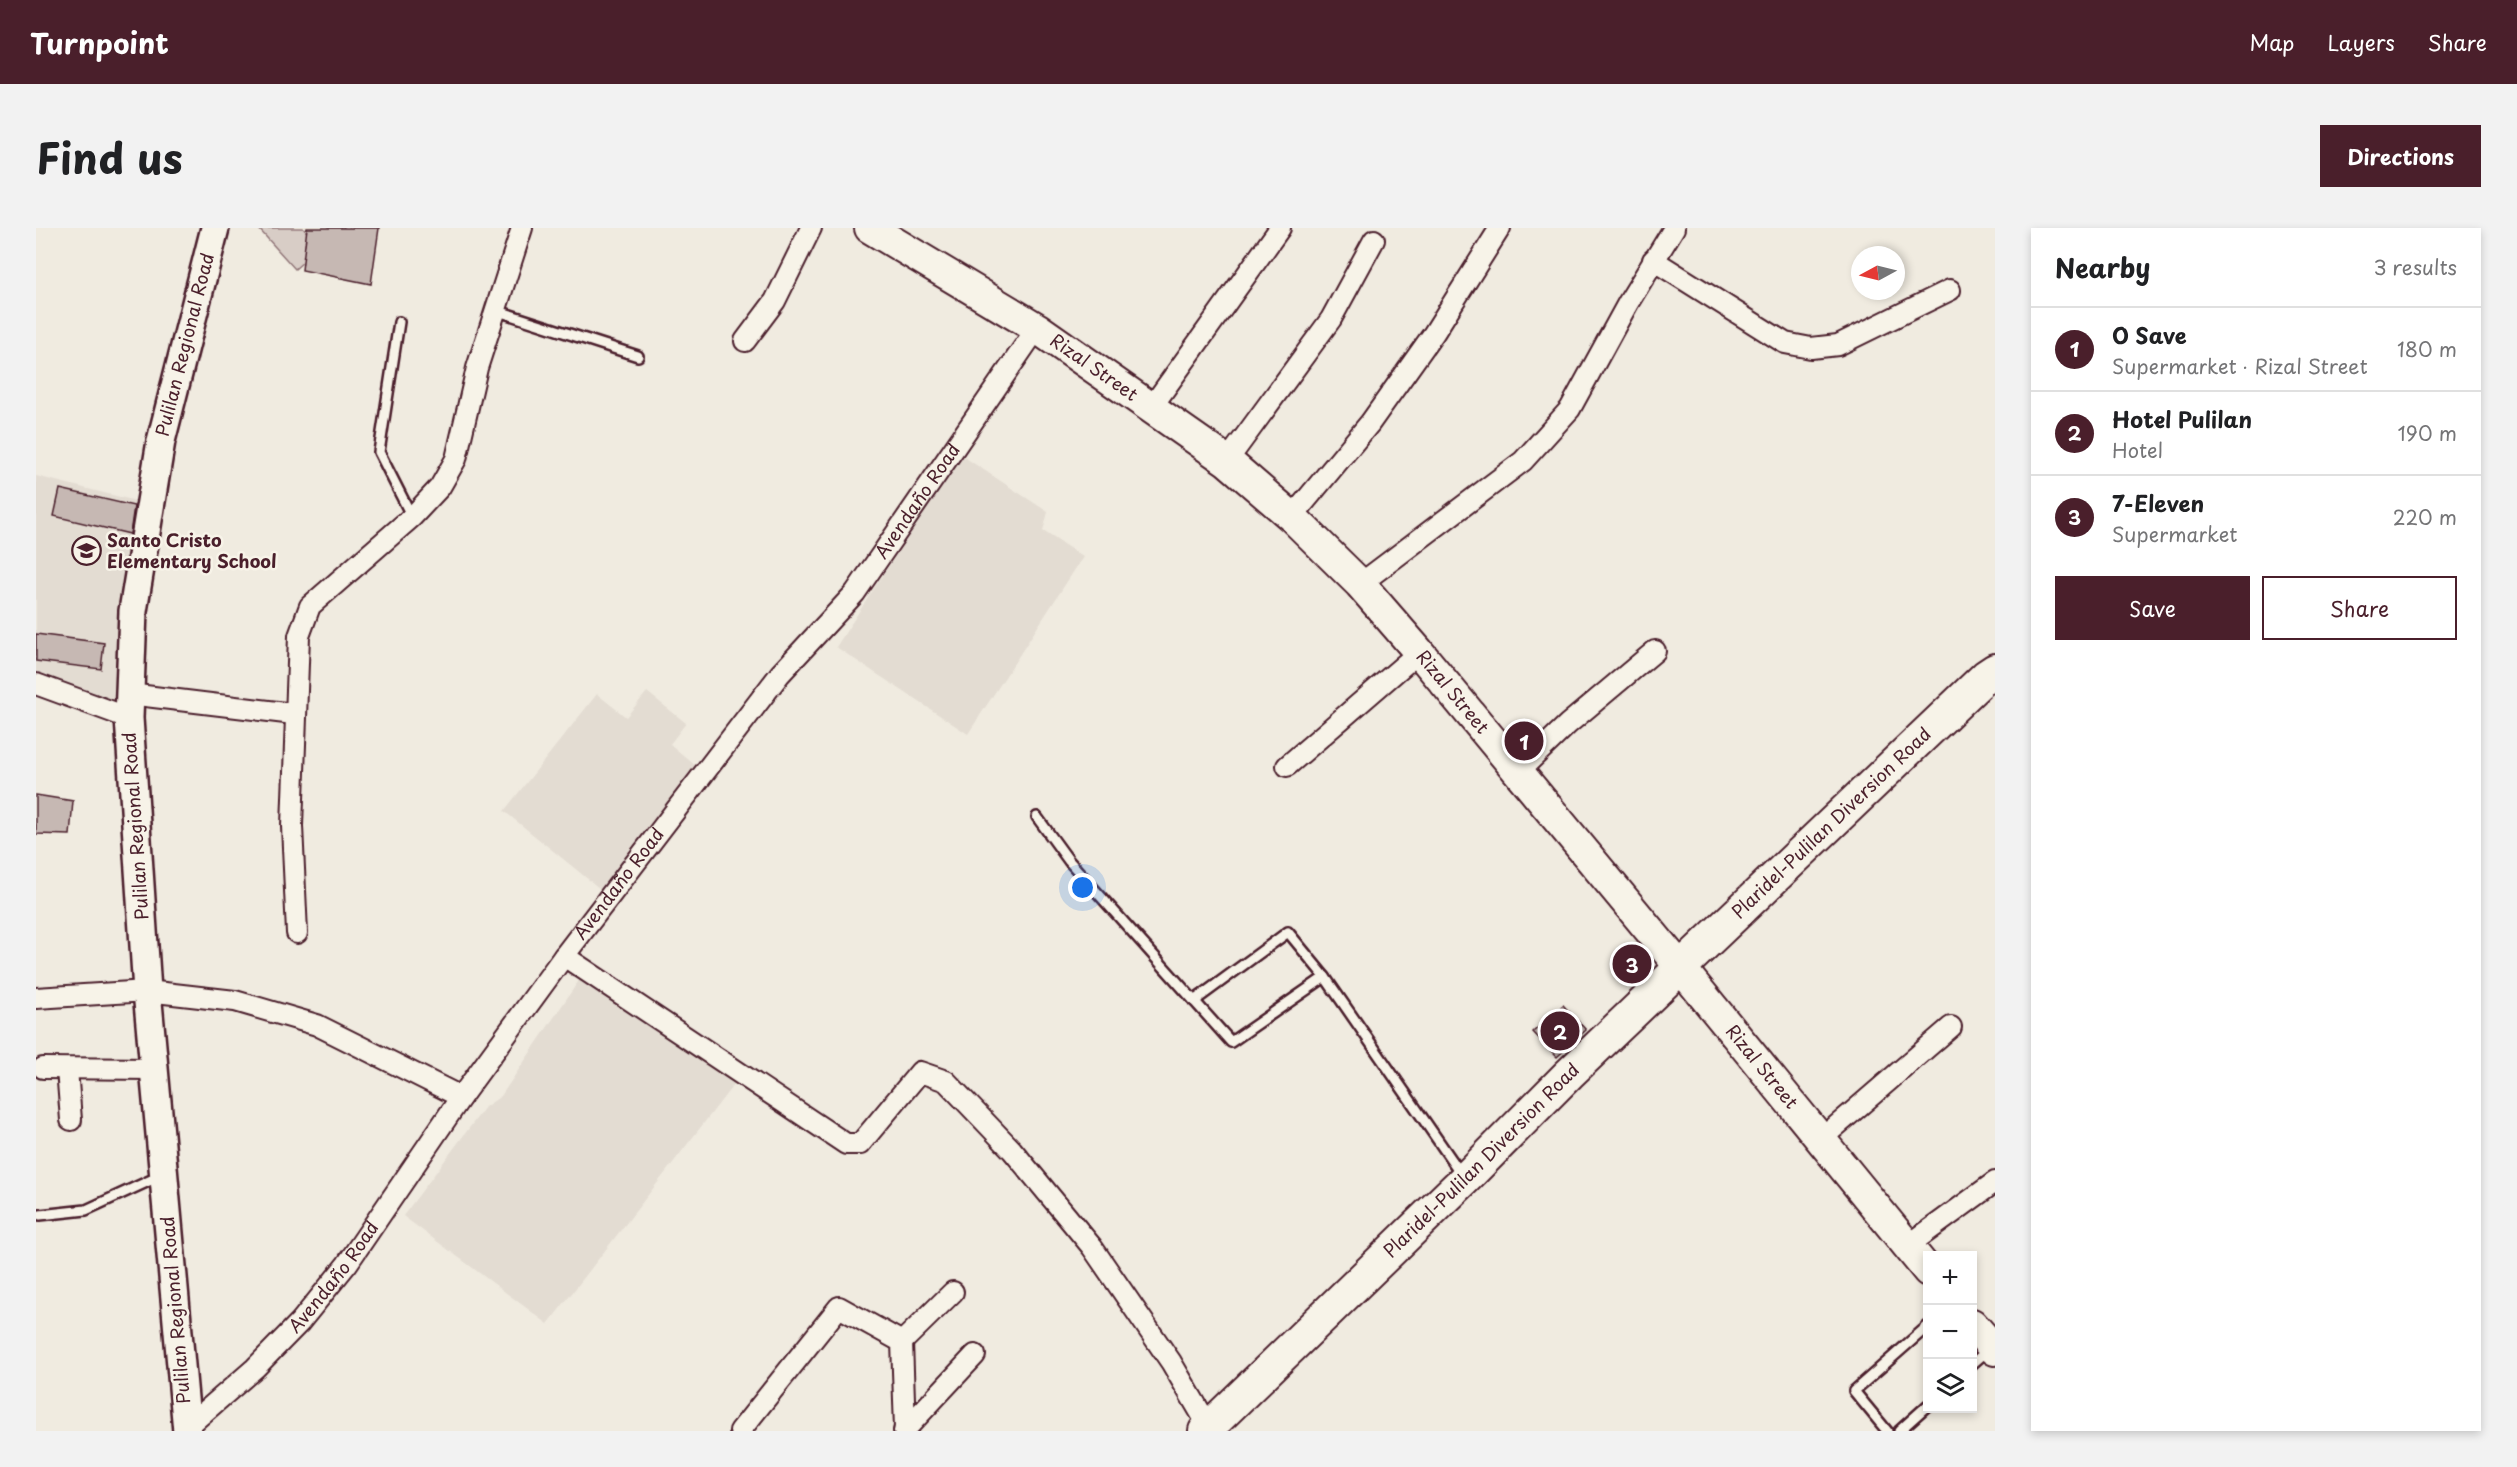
<!DOCTYPE html>
<meta charset="utf-8">
<style>
:root{--surface:#fff;--page:#f2f2f2;--text:#202124;--muted:#757577;--line:#e0e0e0;--accent:#4a1f2b}
body{margin:0;font-family:"Playpen Sans",sans-serif;background:var(--page);color:var(--text)}
.controls{position:absolute;right:18px;bottom:18px;display:grid;overflow:hidden;border-radius:0px;box-shadow:0 3px 9px #0003}
.controls button{width:54px;height:54px;display:grid;place-items:center;padding:0;border:0;border-bottom:2px solid var(--line);background:var(--surface);color:var(--text);font:30px sans-serif}
.compass{position:absolute;left:1815px;top:18px;width:54px;height:54px;border-radius:50%;background:var(--surface);box-shadow:0 3px 9px #0003;rotate:263deg}
.you{position:absolute;left:1047px;top:660px;width:21px;height:21px;margin:-15px;border:4px solid #fff;border-radius:50%;background:#1a73e8;box-shadow:0 0 0 9px #1a73e833}
.badge{display:grid;place-items:center;width:39px;height:39px;border-radius:50%;background:var(--accent);color:#fff;font-size:20px;font-weight:700}
.pin{position:absolute;translate:-50% -50%;border:3px solid #fff;box-shadow:0 2px 6px #0006}
.list{margin:0;padding:0;list-style:none}
h2{display:flex;justify-content:space-between;align-items:center;height:78px;margin:0;padding:0 24px;font-size:26px}
h2 small{font-size:20px;font-weight:400;color:var(--muted)}
.list li{display:grid;grid-template-columns:39px 1fr auto;gap:18px;align-items:center;box-sizing:border-box;height:84px;padding:0 24px;border-top:2px solid var(--line)}
.list b{display:block;font-size:22px;white-space:nowrap}
.list p{margin:0;font-size:20px;white-space:nowrap;color:var(--muted)}
.list em{font-size:20px;font-style:normal;color:var(--muted)}
.actions{display:flex;gap:12px;padding:18px 24px}
.actions a{flex:1;padding:14px 0;border:2px solid var(--accent);border-radius:0px;text-align:center;font-size:21px;color:var(--accent)}
.actions .main{background:var(--accent);color:#fff}
.icon{flex:none;width:33px;height:33px;fill:none;stroke:currentColor;stroke-width:2;stroke-linecap:round;stroke-linejoin:round}
.map{position:relative;flex:none;width:1959px;height:1203px;overflow:hidden;border-radius:0px}
header{display:flex;align-items:center;gap:36px;box-sizing:border-box;height:84px;padding:0 30px;background:var(--accent);color:#fff}
header strong{font-size:28px}
nav{display:flex;gap:33px;margin-inline-start:auto;font-size:21px}
.intro{display:flex;align-items:center;justify-content:space-between;box-sizing:border-box;height:144px;padding:0 36px}
h1{margin:0;font-size:42px}
.button{padding:15px 27px;border-radius:0px;background:var(--accent);color:#fff;font-size:21px;font-weight:700}
main{display:flex;gap:36px;padding:0 36px}
aside{flex:1;background:var(--surface);border-radius:0px;box-shadow:0 3px 9px #0003}
.map>svg:first-child{display:block}
.built{fill:#e3dcd2}
.green{fill:#d8cdc6;stroke:#917678;stroke-width:1.5}
.building{fill:#c6b8b3;stroke:#4a1f2b;stroke-width:1.5}
.lines{fill:none;stroke-linecap:round;stroke-linejoin:round}
.service-casing{stroke:#4a1f2b;stroke-width:14}
.minor-casing{stroke:#4a1f2b;stroke-width:24}
.secondary-casing{stroke:#4a1f2b;stroke-width:32}
.primary-casing{stroke:#4a1f2b;stroke-width:34}
.trunk-casing{stroke:#4a1f2b;stroke-width:36}
.service{stroke:#f7f3e8;stroke-width:9}
.minor{stroke:#f7f3e8;stroke-width:20}
.secondary{stroke:#f7f3e8;stroke-width:27}
.primary{stroke:#f7f3e8;stroke-width:30}
.trunk{stroke:#f7f3e8;stroke-width:32}
.labels{text-anchor:middle;stroke-width:5;stroke-linejoin:round;paint-order:stroke}
.street-label{font-size:18px;fill:#4a1f2b;stroke:#f7f3e8}
.poi-label{font-size:18px;font-weight:bold;fill:#4a1f2b;stroke:#f7f3e8;text-anchor:start}
</style>
<header>
<strong>Turnpoint</strong>
<nav><a>Map</a><a>Layers</a><a>Share</a></nav>
</header>
<div class="intro"><h1>Find us</h1><a class="button">Directions</a></div>
<main>
<div class="map">
<svg width="1959" height="1203" viewBox="0 0 1959 1203">
<rect width="100%" height="100%" fill="#f0ebe0"/>
<filter id="ink" filterUnits="userSpaceOnUse"><feTurbulence type="fractalNoise" baseFrequency=".0167" numOctaves="2"/><feDisplacementMap in="SourceGraphic" scale="12" xChannelSelector="R" yChannelSelector="G"/><feConvolveMatrix kernelMatrix="1 2 1 2 8 2 1 2 1" color-interpolation-filters="sRGB"/></filter>
<g filter="url(#ink)">
<g class="built">
<polygon points="925,227 1012,284 1007,303 1047,329 932,506 800,419"/>
<polygon points="0,248 112,276 89,371 79,474 0,447"/>
<polygon points="611,464 650,495 634,516 660,538 661,559 574,669 468,583 561,466 590,489"/>
<polygon points="550,742 702,851 512,1096 367,988 449,879 465,868"/>
</g>
<polygon class="green" points="222,0 267,0 284,19 259,41"/>
<g class="building">
<polygon points="271,0 343,0 335,56 266,42"/>
<polygon points="24,261 98,278 94,306 18,288"/>
<polygon points="0,406 68,415 65,441 0,433"/>
<polygon points="0,567 37,573 34,607 0,606"/>
<polygon points="1527,777 1550,802 1521,829 1497,804"/>
</g>
<g class="lines">
<defs>
<g id="service">
<polyline points="459,82 602,128"/>
<polyline points="363,94 343,224 376,289"/>
<polyline points="1001,589 1033,633 1195,814 1289,749 1426,947"/>
<polyline points="1158,773 1252,704 1289,749"/>
<polyline points="4,987 50,982 126,947"/>
<polyline points="1936,1136 1952,1122"/>
<polyline points="1851,1203 1818,1163 1892,1098"/>
<polyline points="1863,1203 1892,1177"/>
</g>
<g id="minor">
<polyline points="1617,32 1749,115 1775,120 1802,117 1914,62"/>
<polyline points="709,113 739,73 775,0"/>
<polyline points="1115,180 1244,0"/>
<polyline points="1191,233 1295,91 1338,12"/>
<polyline points="1256,289 1334,195 1398,105 1464,0"/>
<polyline points="1324,356 1487,233 1534,181 1592,75 1638,0"/>
<polyline points="0,456 93,490"/>
<polyline points="93,466 258,486"/>
<polyline points="1251,538 1383,424"/>
<polyline points="1483,543 1532,496 1619,423"/>
<polyline points="261,705 256,598 263,408 274,378 376,289 404,259 420,231 441,140 486,0"/>
<polyline points="528,728 810,916 824,916 884,844 910,853 976,922 1056,1019 1135,1134 1173,1199"/>
<polyline points="0,770 111,763 199,773 281,797 425,869"/>
<polyline points="7,840 118,841"/>
<polyline points="31,841 35,892"/>
<polyline points="1784,912 1915,799"/>
<polyline points="1870,1019 1959,954"/>
<polyline points="866,1114 917,1064"/>
<path id="s1" d="M150,1200L219,1140L264,1094L311,1036L425,869L528,728L744,446L819,365L1001,100"/>
<polyline points="704,1203 803,1079 866,1114 869,1201"/>
<polyline points="868,1203 939,1127"/>
</g>
<g id="secondary">
<path id="s2" d="M151,1203L111,763L93,490L97,383L125,213L179,0"/>
</g>
<g id="primary">
<path id="s3" d="M834,0L1001,100L1191,233L1256,289L1324,356L1383,424L1644,739L1892,1043"/>
<polyline points="1936,1096 1959,1122"/>
</g>
<g id="trunk">
<path id="s4" d="M1169,1203L1429,951L1533,846L1950,448L1959,442"/>
</g>
</defs>
<use href="#service" class="service-casing"/>
<use href="#minor" class="minor-casing"/>
<use href="#secondary" class="secondary-casing"/>
<use href="#primary" class="primary-casing"/>
<use href="#trunk" class="trunk-casing"/>
<use href="#service" class="service"/>
<use href="#minor" class="minor"/>
<use href="#secondary" class="secondary"/>
<use href="#primary" class="primary"/>
<use href="#trunk" class="trunk"/>
</g>
</g>
<defs>
<symbol id="school-ring" viewBox="-11 -11 22 22"><circle r="9.5" fill="#f7f3e8" stroke="#4a1f2b" stroke-width="1.5"/><path d="M0-5L7-2L0 1L-7-2ZM-4 1L0 2.5L4 1V4Q0 6-4 4Z" fill="#4a1f2b"/></symbol>
</defs>
<g fill-rule="evenodd">
<use href="#school-ring" x="34" y="306" width="33" height="33"/>
</g>
<g class="labels">
<g class="street-label">
<text dy="6" stroke="none"><textPath href="#s2" startOffset="1094">Pulilan Regional Road</textPath></text>
<text dy="6" stroke="none"><textPath href="#s3" startOffset="264">Rizal Street</textPath></text>
<text dy="6" stroke="none"><textPath href="#s1" startOffset="1184">Avendaño Road</textPath></text>
<text dy="6" stroke="none"><textPath href="#s3" startOffset="750">Rizal Street</textPath></text>
<text dy="6" stroke="none"><textPath href="#s4" startOffset="873">Plaridel-Pulilan Diversion Road</textPath></text>
<text transform="translate(100 598) rotate(-94)" y="6">Pulilan Regional Road</text>
<text dy="6" stroke="none"><textPath href="#s1" startOffset="698">Avendaño Road</textPath></text>
<text dy="6" stroke="none"><textPath href="#s3" startOffset="1236">Rizal Street</textPath></text>
<text dy="6" stroke="none"><textPath href="#s4" startOffset="387">Plaridel-Pulilan Diversion Road</textPath></text>
<text dy="6" stroke="none"><textPath href="#s1" startOffset="212">Avendaño Road</textPath></text>
<text transform="translate(140 1082) rotate(-95)" y="6">Pulilan Regional Road</text>
</g>
<g class="poi-label">
<text x="71" y="319">Santo Cristo<tspan x="71" dy="21">Elementary School</tspan></text>
</g>
</g>
</svg>
<div class="controls">
<button>+</button>
<button>−</button>
<button><svg class="icon" aria-label="layers" viewBox="0 0 24 24"><path d="M12 4l9 5-9 5-9-5zM3 14l9 5 9-5"/></svg></button>
</div>
<svg class="compass" viewBox="-18 -18 36 36"><path d="M0-13l5 13h-10z" fill="#e53935"/><path d="M0 13l5-13h-10z" fill="#757577"/></svg>
<div class="you"></div>
<div class="pin badge" style="left:1488px;top:513px">1</div>
<div class="pin badge" style="left:1524px;top:803px">2</div>
<div class="pin badge" style="left:1596px;top:736px">3</div>
</div>
<aside>
<h2>Nearby<small>3 results</small></h2>
<ul class="list">
<li><span class="badge">1</span><div><b>O Save</b><p>Supermarket · Rizal Street</p></div><em>180 m</em></li>
<li><span class="badge">2</span><div><b>Hotel Pulilan</b><p>Hotel</p></div><em>190 m</em></li>
<li><span class="badge">3</span><div><b>7-Eleven</b><p>Supermarket</p></div><em>220 m</em></li>
</ul>
<div class="actions"><a class="main">Save</a><a>Share</a></div>
</aside>
</main>
